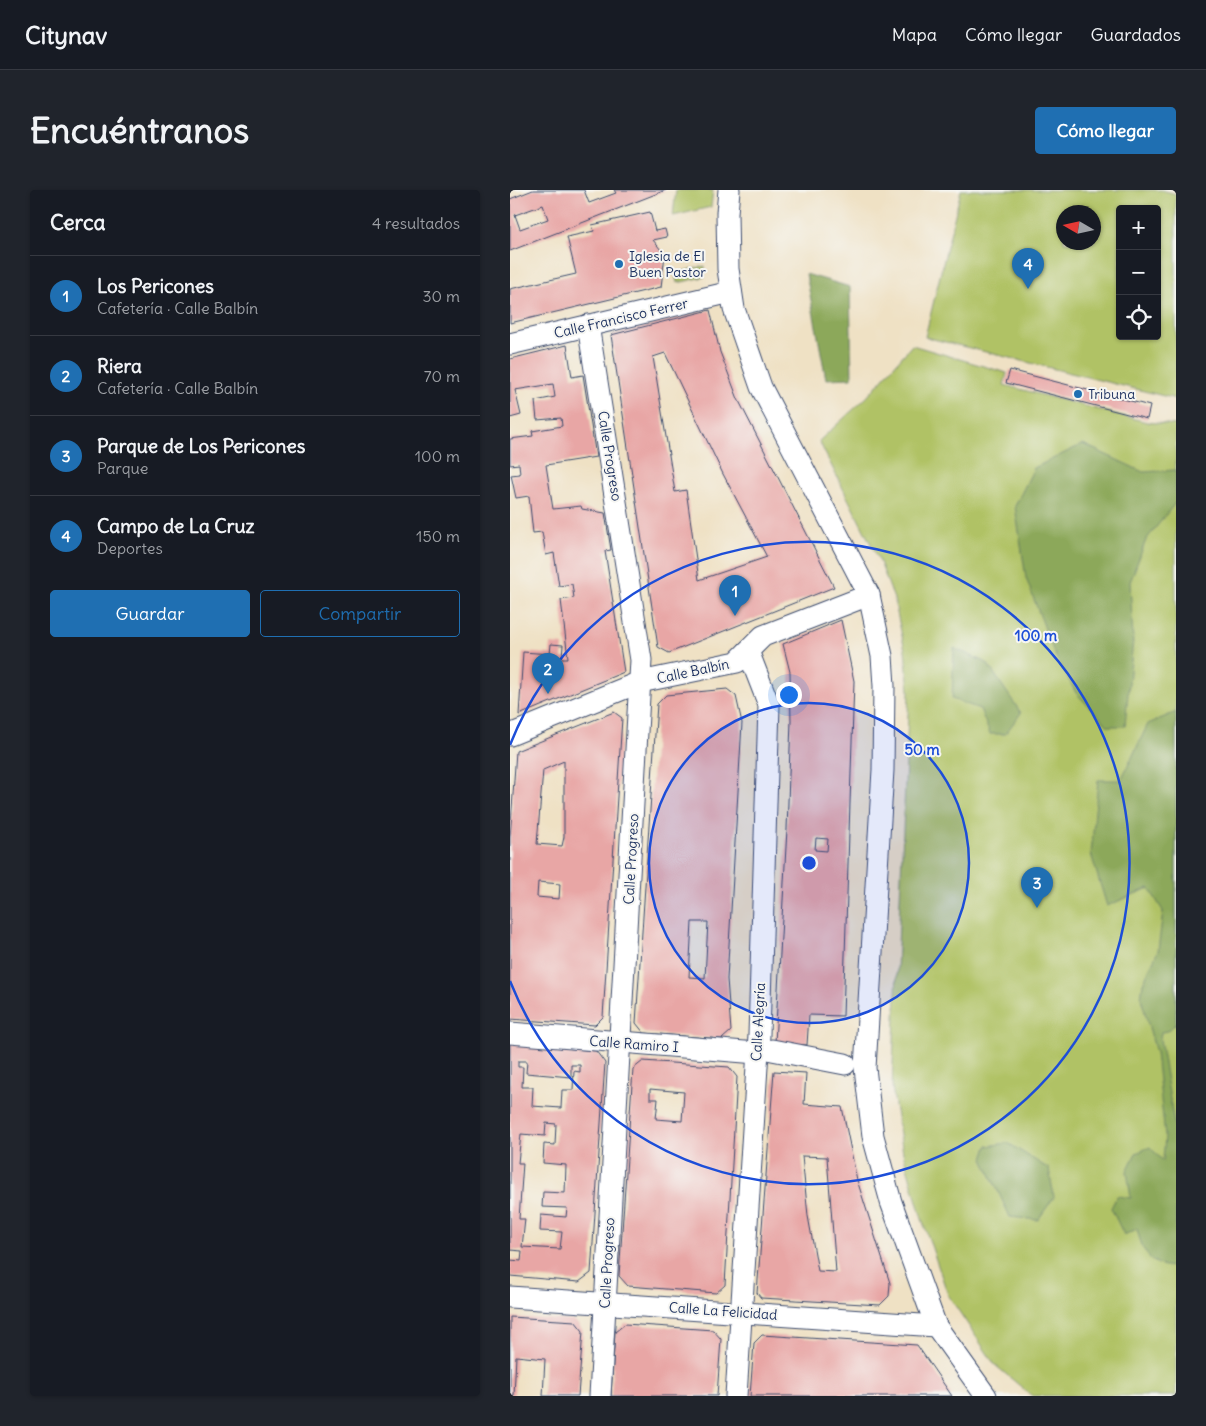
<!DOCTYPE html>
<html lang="es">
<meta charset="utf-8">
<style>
:root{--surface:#171b24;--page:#20242c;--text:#f1f3f6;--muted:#9ea1a6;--line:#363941;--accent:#1f6fb2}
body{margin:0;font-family:Delius,sans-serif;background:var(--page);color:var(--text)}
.controls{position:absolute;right:15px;top:15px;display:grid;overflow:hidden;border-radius:5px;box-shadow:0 1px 4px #0004}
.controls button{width:45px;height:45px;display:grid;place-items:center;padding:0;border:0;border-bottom:1px solid var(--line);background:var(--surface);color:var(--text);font:25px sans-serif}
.compass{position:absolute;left:546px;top:15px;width:45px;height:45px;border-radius:50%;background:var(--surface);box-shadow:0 1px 4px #0004;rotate:279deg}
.you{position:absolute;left:278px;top:504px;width:18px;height:18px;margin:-12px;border:4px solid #fff;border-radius:50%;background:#1a73e8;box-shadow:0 0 0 8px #1a73e833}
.badge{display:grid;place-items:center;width:32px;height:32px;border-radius:50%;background:var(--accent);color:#fff;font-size:16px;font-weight:700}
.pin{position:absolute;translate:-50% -41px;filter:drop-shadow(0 1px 2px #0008)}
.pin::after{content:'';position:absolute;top:26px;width:18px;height:15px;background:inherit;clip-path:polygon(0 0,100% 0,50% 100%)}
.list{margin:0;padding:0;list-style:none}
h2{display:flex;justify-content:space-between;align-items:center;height:65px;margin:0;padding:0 20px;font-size:21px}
h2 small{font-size:16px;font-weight:400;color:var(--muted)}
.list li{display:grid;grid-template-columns:32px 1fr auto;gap:15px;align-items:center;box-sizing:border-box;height:80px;padding:0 20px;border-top:1px solid var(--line)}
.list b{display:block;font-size:19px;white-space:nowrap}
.list p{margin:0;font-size:16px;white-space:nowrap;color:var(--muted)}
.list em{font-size:16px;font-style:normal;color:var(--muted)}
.actions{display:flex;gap:10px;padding:15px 20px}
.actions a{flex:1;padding:11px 0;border:1px solid var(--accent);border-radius:5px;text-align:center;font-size:18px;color:var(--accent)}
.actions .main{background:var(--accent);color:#fff}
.icon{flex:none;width:28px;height:28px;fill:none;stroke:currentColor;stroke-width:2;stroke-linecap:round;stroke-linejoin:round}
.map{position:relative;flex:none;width:666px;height:1206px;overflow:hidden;border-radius:5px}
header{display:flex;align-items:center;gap:30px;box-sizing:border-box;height:70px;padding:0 25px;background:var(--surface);border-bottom:1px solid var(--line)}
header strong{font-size:24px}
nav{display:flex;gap:28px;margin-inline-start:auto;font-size:18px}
.intro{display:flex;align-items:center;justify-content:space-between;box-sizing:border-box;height:120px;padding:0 30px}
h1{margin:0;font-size:35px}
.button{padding:12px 22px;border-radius:5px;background:var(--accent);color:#fff;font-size:18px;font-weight:700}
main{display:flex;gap:30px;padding:0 30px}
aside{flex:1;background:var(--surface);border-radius:5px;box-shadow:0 1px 4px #0004}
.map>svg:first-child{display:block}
.green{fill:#b0c265;stroke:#667862;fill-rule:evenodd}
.forest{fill:#8ca85a;stroke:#546c5c}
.building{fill:#e8a6a5;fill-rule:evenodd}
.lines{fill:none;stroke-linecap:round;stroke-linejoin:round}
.street-casing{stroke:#3b4a6d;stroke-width:23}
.street{stroke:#fff;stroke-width:21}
.ring{fill:none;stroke:#1d4ed8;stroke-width:2.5}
.poi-dot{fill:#1f6fb2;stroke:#f6f6f2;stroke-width:2}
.labels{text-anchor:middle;stroke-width:4;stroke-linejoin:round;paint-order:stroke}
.poi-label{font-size:14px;fill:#1b2f5e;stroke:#f6f6f2;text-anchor:start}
.street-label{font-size:14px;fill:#1b2f5e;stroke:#f6f6f2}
.centre{fill:#1d4ed8;stroke:#f6f6f2;stroke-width:2.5}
.ring-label{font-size:15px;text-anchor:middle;font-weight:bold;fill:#1d4ed8;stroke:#f6f6f2;stroke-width:4;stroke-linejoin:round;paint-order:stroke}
</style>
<header>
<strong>Citynav</strong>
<nav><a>Mapa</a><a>Cómo llegar</a><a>Guardados</a></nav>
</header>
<div class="intro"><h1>Encuéntranos</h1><a class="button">Cómo llegar</a></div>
<main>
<aside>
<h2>Cerca<small>4 resultados</small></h2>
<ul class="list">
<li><span class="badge">1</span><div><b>Los Pericones</b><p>Cafetería · Calle Balbín</p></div><em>30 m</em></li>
<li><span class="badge">2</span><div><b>Riera</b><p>Cafetería · Calle Balbín</p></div><em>70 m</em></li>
<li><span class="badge">3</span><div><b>Parque de Los Pericones</b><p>Parque</p></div><em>100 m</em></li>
<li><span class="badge">4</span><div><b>Campo de La Cruz</b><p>Deportes</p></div><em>150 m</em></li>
</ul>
<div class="actions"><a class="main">Guardar</a><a>Compartir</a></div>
</aside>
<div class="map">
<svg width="666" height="1206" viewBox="0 0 666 1206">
<rect width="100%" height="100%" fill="#f6f6f2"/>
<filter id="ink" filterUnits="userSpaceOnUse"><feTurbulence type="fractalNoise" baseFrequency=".02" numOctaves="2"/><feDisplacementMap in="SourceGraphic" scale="10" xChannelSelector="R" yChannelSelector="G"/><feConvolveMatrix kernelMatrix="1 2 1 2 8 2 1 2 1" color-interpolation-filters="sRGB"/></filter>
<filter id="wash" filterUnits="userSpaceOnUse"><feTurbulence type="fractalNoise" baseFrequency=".0096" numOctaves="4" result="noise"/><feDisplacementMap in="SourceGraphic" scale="20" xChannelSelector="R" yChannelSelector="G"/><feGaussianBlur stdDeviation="1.12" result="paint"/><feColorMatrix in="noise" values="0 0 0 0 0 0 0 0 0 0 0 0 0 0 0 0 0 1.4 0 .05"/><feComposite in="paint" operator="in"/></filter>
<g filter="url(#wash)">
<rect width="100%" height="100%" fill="#efe1c4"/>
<g class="green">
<polygon points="166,0 203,0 201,17 163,26"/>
<path d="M451,0H652L666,4V209L415,147ZM610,19H647V146H610ZM584,22V52H554V22Z"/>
<polygon points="195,76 194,87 167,93 165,83"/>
<polygon points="402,155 497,183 494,195 637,232 666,235 666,1206 522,1206 485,1175 438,1105 412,1029 393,963 382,897 399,501 395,460 384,409 370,372 309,251 357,207"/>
</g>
<g class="forest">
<polygon points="296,84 340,97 342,188 316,189"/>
<polygon points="573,254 633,282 666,280 666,312 636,350 620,392 623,450 615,536 598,536 566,503 544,463 516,388 505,316 524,278"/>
<polygon points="444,458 477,473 511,523 495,544 480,544 470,519 442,509"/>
<path d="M666,522V833L658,841L651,842L650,849L666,945V1077C640,1077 633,1063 627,1039L614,1045L601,1018L607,1006L621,1008L617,981L626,963L640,957L653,971L655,946L646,863L631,808L633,793L648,761L653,721L639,698L597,716L581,664L588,590H611L638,534Z"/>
<polygon points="498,953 539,979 544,1007 528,1030 500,1027 473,969 477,956"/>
</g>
<g id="blocks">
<g class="building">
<path d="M23,0H74L79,13L106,3L104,0H156L0,61V9ZM33,15L38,29L10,39L5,25Z"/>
<polygon points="140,22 145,41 155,39 157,47 143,50 155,65 151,97 0,133 0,99 66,84 57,47 84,41 82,35"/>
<path d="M200,120L210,162L228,209L324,397L159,463L148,457L101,145ZM155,163L213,284L257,367L189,390L176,300L165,302L143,167Z"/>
<polygon points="57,155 62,187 73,185 86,267 36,275 43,319 71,316 72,319 95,323 101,360 95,361 114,482 9,525 13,462 40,464 41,454 53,455 52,468 58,468 51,410 64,408 62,394 49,396 44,363 36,365 32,342 23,343 19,306 6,308 1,285 10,284 9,274 0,275 0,249 23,246 22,241 52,236 51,228 27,230 25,211 45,207 43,194 5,200 11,225 0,228 0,169"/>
<polygon points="500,180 640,216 637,229 496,193"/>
<path d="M331,430L344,491L333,826L299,825L297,855L265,853L277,639L281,531L280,482L273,454ZM306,648L318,649L317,661L305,660Z"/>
<path d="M217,499L226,506L232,533L217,789L221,841L212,849L134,843L126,833L147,514L156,505ZM182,732H198L195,788L179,787Z"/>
<path d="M104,522L112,528L93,827L85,835L0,829V648L6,561ZM54,571V647L52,656L27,654L33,580ZM28,692L50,694L49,709L27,707Z"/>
<path d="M0,853L86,861L95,873L81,1083L69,1092L0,1086V1070L11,1071L12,1061L0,1060ZM8,871H17L16,883L61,887V875H70V882L64,881L63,900H52L51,918L22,916L23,897H12L13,877H8ZM36,933L46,934L45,955L34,954L33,973L56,975L55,1003L33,1002L32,1017L57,1018L56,1027L31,1025L30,1041L52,1042L50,1059L12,1057L15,1029H9L13,973H8L11,944L35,946Z"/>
<path d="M133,871L219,877L227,887L215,1095L206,1103L118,1096L109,1086L123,879ZM140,899L174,902L172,931L146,929L148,909H140Z"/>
<path d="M264,881L296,883L294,914L332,917L347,990L380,1093L379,1106L370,1115L251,1108L247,1103ZM292,966L317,967L326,1082L308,1081L298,1026Z"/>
<polygon points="0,1127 65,1131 73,1141 68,1206 33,1206 35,1169 6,1166 4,1206 0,1206"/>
<polygon points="115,1134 203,1140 211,1149 207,1206 101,1206 105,1142"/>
<polygon points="252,1145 407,1155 442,1206 240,1206 244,1153"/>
</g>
</g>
</g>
<g filter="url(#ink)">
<use href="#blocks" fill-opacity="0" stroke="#3b4a6d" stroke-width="1"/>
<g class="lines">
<defs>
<g id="street">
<polyline points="219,0 217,23 218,79 224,119 251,197 359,405 372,466 374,496 373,580 355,878 363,946 381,1012 426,1136 476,1206"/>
<polyline points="78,135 131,470 90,1206"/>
<polyline points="0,154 221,102"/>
<polyline points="0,545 130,492 227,472 253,446 359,405"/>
<polyline points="0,843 247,863"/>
<polyline points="262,860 335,874"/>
<polyline points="0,1107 426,1136"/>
<polyline points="226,1206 249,845 259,515 238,461"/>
</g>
</defs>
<use href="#street" class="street-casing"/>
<use href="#street" class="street"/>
</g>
</g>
<circle cx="299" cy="673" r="160" fill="#1d4ed8" fill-opacity=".12"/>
<g class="ring">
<circle cx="299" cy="673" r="160"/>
<path d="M0 555A321 321 0 1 1 0 791"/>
</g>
<g class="poi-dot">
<circle cx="109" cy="74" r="5"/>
<circle cx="568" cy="204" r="5"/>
</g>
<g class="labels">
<g class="poi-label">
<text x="119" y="71">Iglesia de El<tspan x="119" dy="16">Buen Pastor</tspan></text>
<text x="578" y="209">Tribuna</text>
</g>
<g class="street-label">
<text transform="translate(111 128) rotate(-13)" y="5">Calle Francisco Ferrer</text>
<text transform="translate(100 266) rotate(81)" y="5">Calle Progreso</text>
<text transform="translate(183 481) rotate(-12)" y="5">Calle Balbín</text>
<text transform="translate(121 669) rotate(-87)" y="5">Calle Progreso</text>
<text transform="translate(248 832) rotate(-87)" y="5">Calle Alegría</text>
<text transform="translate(124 854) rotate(4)" y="5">Calle Ramiro I</text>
<text transform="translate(97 1073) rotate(-87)" y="5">Calle Progreso</text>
<text transform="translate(213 1121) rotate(4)" y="5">Calle La Felicidad</text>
</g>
</g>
<circle cx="299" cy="673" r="8" class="centre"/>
<g class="ring-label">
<text x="526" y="451">100 m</text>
<text x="412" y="565">50 m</text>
</g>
</svg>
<div class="controls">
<button>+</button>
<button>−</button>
<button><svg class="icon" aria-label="locate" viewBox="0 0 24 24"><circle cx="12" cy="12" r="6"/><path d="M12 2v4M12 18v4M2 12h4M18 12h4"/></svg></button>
</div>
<svg class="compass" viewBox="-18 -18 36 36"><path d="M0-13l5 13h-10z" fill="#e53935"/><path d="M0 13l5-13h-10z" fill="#9ea1a6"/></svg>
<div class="you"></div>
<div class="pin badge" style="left:225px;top:426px">1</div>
<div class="pin badge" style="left:38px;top:504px">2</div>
<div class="pin badge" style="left:527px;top:718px">3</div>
<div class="pin badge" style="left:518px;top:99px">4</div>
</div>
</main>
